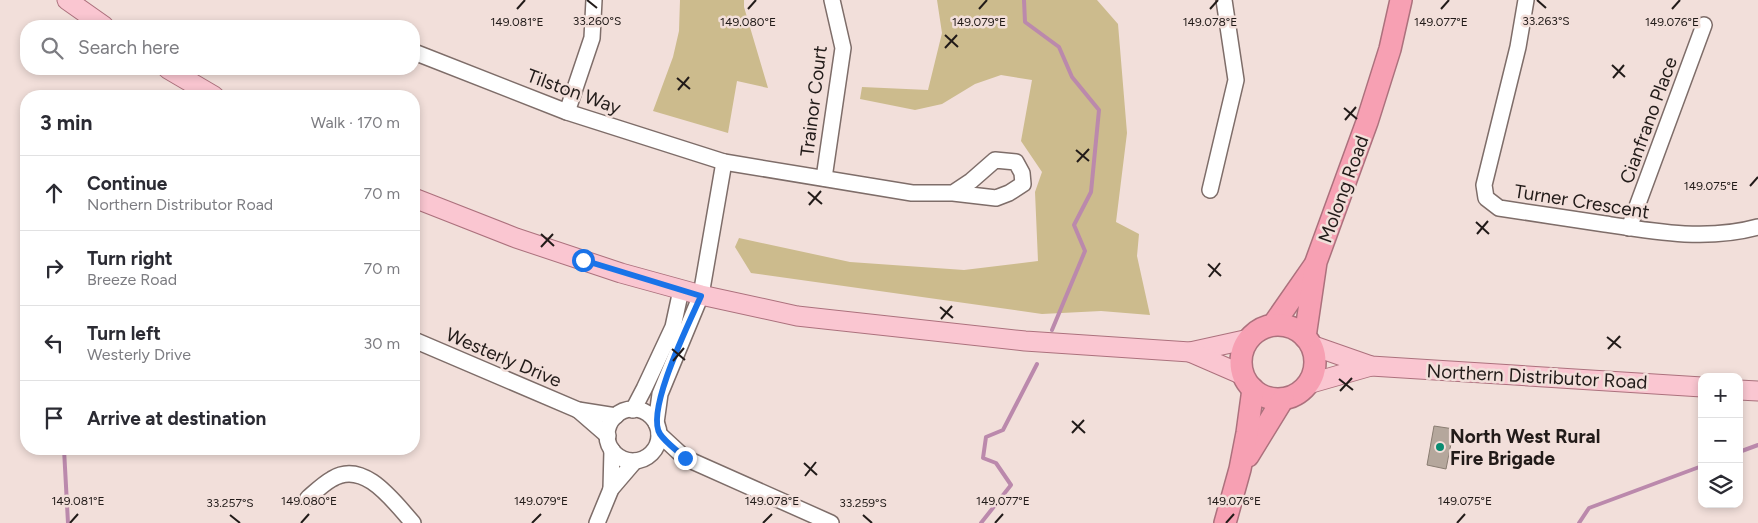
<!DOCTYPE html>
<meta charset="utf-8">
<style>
:root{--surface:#fff;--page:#f7f7f7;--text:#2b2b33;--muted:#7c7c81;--line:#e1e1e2}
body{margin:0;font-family:Figtree,sans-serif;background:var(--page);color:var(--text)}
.controls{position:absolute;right:15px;bottom:15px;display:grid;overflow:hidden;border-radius:10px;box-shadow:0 2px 8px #0003}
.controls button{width:45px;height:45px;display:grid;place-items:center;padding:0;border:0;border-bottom:1px solid var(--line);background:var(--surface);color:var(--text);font:25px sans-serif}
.stop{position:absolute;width:15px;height:15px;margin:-11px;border:4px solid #1a73e8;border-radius:50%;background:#fff}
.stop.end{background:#1a73e8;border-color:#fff;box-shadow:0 1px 5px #0008}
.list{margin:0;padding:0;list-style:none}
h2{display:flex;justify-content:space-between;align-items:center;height:65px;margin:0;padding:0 20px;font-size:21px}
h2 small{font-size:16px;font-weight:400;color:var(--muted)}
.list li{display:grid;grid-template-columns:32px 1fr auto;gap:15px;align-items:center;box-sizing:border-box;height:75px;padding:0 20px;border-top:1px solid var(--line)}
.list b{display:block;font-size:19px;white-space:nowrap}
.list p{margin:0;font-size:16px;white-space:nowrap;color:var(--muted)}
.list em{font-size:16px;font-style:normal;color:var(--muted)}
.icon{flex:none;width:28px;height:28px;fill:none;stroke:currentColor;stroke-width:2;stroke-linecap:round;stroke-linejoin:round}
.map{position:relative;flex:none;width:1758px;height:523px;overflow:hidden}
.search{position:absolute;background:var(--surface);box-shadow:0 2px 8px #0003;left:20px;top:20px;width:400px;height:55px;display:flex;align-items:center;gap:12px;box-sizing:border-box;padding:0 18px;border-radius:20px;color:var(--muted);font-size:19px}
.panel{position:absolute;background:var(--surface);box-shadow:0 2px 8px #0003;left:20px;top:90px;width:400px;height:365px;border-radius:20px}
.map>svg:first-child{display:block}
.green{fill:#ccbb8d}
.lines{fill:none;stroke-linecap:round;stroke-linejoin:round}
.stream{stroke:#bb89ac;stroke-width:4}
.building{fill:#b5a79c;stroke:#8a7d72}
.minor-casing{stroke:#7e6d69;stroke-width:18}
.major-casing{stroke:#ac717d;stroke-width:21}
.highway-casing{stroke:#ac717d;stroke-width:24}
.minor{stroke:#fff;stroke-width:15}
.major{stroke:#fac6d1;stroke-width:19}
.highway{stroke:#f7a0b3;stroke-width:21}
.route{stroke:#1a73e8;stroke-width:6}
.ticks{fill:none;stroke:#221b19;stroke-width:2}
.poi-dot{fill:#0a8c71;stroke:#f2dfda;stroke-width:2}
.labels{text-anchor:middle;stroke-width:5;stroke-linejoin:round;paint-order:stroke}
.street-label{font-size:19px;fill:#221b19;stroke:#f2dfda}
.poi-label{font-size:19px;font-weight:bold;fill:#221b19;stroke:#f2dfda;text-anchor:start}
.ticks-label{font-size:12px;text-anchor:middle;fill:#221b19;stroke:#f2dfda;stroke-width:5;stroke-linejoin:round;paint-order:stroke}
</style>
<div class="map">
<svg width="1758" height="523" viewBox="0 0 1758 523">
<rect width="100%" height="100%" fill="#f2dfda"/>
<g class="green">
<polygon points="680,0 744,0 744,7 768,88 737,81 728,133 653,111 673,57 679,31"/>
<polygon points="937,0 1097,0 1118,24 1127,133 1116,222 1139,234 1137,256 1150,315 1101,311 1042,314 751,273 735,247 739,238 850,262 964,270 1038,261 1035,192 1042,172 1021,141 1032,80 1001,75 975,84 942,104 915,110 860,99 862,87 928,90 942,33"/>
</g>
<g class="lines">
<g class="stream">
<polyline points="1024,0 1025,22 1059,47 1072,77 1099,110 1091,192 1074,225 1085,251 1052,330"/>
<polyline points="64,449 68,523"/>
<polyline points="1739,452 1758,445"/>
<polyline points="981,523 1011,485 996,463 983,458 986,437 1003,430 1037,364"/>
<polyline points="1579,523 1589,508 1702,466"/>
</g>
</g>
<polygon class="building" points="1434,426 1454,429 1446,469 1427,465"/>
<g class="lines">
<defs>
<g id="minor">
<path d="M1526,0L1518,47L1484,185L1486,198L1499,208C1534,213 1570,219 1605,224C1656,232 1708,241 1758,227"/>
<polyline points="414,52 567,112 724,162 912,193 953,193 996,198 1009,193 1023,184 1022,173 1016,162 995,160 971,181 953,193"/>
<polyline points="567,112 592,38 594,0"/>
<polyline points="824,178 843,48 832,0"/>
<polyline points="1210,190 1236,80 1224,0"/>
<polyline points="1629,228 1704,25"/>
<polyline points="414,340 578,410 616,416"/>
<circle cx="633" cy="435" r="26"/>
<polyline points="578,410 608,436"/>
<polyline points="633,410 644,389 673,327 681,290"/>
<polyline points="656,423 660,394 701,295 724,162"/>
<polyline points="659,434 685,458 831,523"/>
<polyline points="611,489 612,450"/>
<path d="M308,498C315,492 323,484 332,479C364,459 394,502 413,523"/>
<polyline points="597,523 611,489 635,461"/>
</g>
<g id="major">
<polyline points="67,0 104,26"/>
<polyline points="168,69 214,96"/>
<polyline points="414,198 516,238 621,273 701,295 797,316 1025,341 1190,352 1249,339"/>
<polyline points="1311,345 1371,366 1702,387"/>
<polyline points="1190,352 1243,375"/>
<polyline points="1308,384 1371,366"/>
<polyline points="1739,390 1758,391"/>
</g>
<g id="highway">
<polyline points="1273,325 1314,266"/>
<circle cx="1278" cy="362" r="37"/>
<polyline points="1305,337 1316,262 1367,122 1390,49 1401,0"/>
<polyline points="1248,456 1283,399"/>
<polyline points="1225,523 1240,469 1247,433 1253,389"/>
</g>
</defs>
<use href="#minor" class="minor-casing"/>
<use href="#major" class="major-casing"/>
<use href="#highway" class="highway-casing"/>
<use href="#minor" class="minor"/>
<use href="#major" class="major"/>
<use href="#highway" class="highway"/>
</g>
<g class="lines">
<path class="route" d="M583,260L701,296C690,321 645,411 660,434C666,443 678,451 685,458"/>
</g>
<path class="ticks" d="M587,0L597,8M1537,0L1546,8M517,9L525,0M748,9L756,0M979,9L987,0M1210,9L1218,0M1441,9L1449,0M1672,9L1680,0M945,35L958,47M945,48L957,35M1612,65L1625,77M677,78L690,89M1613,78L1624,65M678,90L689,77M1344,108L1357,119M1345,120L1356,107M1076,150L1089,161M1077,162L1089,149M1750,186L1758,177M808,192L822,204M809,205L821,191M1476,222L1489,234M541,234L554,246M1477,234L1488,221M541,247L553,234M1208,264L1221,276M1209,277L1220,263M940,307L953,318M941,319L952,306M1607,337L1621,348M672,349L685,360M1608,349L1620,336M673,361L684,348M1339,379L1353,390M1340,391L1352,378M1072,421L1085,433M1072,433L1084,420M804,463L817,475M805,476L816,462M230,515L240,523M863,515L872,523M70,523L78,514M301,523L309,514M532,523L541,514M763,523L772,514M995,523L1003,514M1226,523L1234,514M1457,523L1465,514"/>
<circle class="poi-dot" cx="1440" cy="447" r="5"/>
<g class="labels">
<g class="street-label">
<text transform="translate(574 91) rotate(20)" y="7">Tilston Way</text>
<text transform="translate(813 101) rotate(-83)" y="7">Trainor Court</text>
<text transform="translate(1648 120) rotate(-70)" y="7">Cianfrano Place</text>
<text transform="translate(1343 189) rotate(-70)" y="7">Molong Road</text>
<text transform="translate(1582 201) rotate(9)" y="7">Turner Crescent</text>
<text transform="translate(504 357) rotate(23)" y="7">Westerly Drive</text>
<text transform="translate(1537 376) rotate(3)" y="7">Northern Distributor Road</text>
</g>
<g class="poi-label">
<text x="1450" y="443">North West Rural<tspan x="1450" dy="22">Fire Brigade</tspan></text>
</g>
</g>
<g class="ticks-label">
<text x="597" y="25">33.260°S</text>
<text x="1546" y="25">33.263°S</text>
<text x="517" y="26">149.081°E</text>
<text x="748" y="26">149.080°E</text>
<text x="979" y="26">149.079°E</text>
<text x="1210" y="26">149.078°E</text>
<text x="1441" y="26">149.077°E</text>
<text x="1672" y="26">149.076°E</text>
<text x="1711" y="190">149.075°E</text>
<text x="78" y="505">149.081°E</text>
<text x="309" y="505">149.080°E</text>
<text x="541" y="505">149.079°E</text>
<text x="772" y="505">149.078°E</text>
<text x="1003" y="505">149.077°E</text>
<text x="1234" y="505">149.076°E</text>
<text x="1465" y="505">149.075°E</text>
<text x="230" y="507">33.257°S</text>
<text x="863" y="507">33.259°S</text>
</g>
</svg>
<div class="controls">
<button>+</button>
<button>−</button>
<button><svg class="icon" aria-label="layers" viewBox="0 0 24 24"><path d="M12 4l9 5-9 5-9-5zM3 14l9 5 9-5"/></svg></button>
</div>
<div class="stop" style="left:583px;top:260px"></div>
<div class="stop end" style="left:685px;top:458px"></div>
<div class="search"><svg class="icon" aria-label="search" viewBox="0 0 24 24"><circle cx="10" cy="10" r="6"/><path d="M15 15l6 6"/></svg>Search here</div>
<section class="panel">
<h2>3 min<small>Walk · 170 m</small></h2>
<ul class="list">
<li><svg class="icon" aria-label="ahead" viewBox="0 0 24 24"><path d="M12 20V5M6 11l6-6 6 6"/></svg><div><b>Continue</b><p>Northern Distributor Road</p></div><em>70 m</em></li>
<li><svg class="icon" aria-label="right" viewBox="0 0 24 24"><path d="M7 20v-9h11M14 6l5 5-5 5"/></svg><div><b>Turn right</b><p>Breeze Road</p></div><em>70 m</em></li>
<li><svg class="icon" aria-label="left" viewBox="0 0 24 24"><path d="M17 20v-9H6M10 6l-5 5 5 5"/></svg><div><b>Turn left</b><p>Westerly Drive</p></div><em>30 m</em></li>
<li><svg class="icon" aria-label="arrive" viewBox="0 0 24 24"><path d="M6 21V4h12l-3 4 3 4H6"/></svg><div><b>Arrive at destination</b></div></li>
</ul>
</section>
</div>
